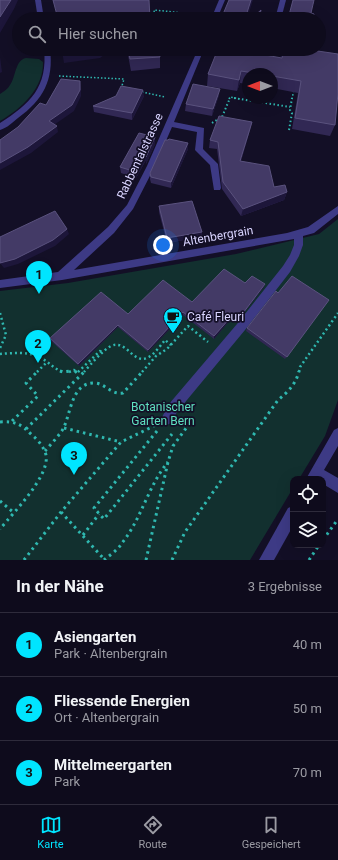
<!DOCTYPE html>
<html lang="de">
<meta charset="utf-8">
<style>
:root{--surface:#0e0b1c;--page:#1c1929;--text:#f1f3f6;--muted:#9b9ba3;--line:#2e2b3b;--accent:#00e5ff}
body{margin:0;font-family:Roboto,sans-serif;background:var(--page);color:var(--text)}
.controls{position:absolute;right:12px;bottom:12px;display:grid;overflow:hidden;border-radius:8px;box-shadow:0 4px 16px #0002}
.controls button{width:36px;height:36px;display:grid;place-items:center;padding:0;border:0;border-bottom:1px solid var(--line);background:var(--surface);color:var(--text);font:20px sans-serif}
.compass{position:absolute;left:242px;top:68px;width:36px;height:36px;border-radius:50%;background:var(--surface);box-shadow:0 4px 16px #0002;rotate:270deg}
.you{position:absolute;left:163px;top:245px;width:14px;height:14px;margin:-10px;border:3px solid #fff;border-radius:50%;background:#1a73e8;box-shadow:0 0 0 6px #1a73e833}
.badge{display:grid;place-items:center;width:26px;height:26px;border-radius:50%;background:var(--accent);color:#111;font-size:13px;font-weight:700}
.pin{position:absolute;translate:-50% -33px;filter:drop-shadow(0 1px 2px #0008)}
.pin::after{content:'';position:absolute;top:21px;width:14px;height:12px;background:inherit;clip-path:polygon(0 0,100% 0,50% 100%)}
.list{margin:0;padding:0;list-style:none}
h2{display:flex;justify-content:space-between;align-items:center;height:52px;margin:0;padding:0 16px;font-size:17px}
h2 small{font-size:13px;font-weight:400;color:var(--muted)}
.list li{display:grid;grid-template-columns:26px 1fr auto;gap:12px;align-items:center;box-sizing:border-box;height:64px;padding:0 16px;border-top:1px solid var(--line)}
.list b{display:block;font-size:15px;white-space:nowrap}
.list p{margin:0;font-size:13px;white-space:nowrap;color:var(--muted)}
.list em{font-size:13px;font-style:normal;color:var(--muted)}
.icon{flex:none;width:22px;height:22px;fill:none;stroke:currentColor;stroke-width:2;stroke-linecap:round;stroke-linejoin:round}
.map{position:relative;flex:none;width:338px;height:560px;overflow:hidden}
.search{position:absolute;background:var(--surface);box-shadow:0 4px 16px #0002;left:12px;right:12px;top:12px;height:44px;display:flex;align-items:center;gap:10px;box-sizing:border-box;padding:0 14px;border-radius:22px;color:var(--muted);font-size:15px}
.sheet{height:244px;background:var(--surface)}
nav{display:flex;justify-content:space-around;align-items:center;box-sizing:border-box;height:56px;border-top:1px solid var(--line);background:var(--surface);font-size:11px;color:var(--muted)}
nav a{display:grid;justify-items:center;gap:2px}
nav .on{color:var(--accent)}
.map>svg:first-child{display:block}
.green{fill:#12302f}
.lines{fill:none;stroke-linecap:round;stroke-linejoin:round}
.path-far3{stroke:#2fb8b0;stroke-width:1.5;stroke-dasharray:1.5 2;stroke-linecap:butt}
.path-far2{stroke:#2fb8b0;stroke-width:2;stroke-dasharray:1.5 2.5;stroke-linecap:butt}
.path-far1{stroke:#2fb8b0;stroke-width:2.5;stroke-dasharray:2 3;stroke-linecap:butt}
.path{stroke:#2fb8b0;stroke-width:3;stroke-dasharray:2.5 4;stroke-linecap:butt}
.minor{fill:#3d3a85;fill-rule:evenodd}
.wall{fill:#312854}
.shaded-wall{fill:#1d163a}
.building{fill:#433a66;stroke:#5a527e}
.labels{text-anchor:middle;stroke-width:3.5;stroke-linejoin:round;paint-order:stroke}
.street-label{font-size:12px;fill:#d9d4ff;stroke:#130f26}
.poi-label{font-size:12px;fill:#d9d4ff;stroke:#130f26;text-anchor:start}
.park-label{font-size:12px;fill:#5fe0c0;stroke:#130f26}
</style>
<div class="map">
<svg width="338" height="560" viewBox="0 0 338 560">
<rect width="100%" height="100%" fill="#130f26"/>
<g class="green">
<path d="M26,58L39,59L43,62C44,88 21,109 0,121V94C4,91 8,89 10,85C16,77 15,60 26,58Z"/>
<polygon points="338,219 338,400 325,436 299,479 293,479 293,488 250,560 0,560 0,291 68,283 236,254 319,234"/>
</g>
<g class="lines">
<g class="path-far3">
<polyline points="155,19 154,10 203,15"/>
<polyline points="159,49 159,52 185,55"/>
<polyline points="59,76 124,79 121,89"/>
<polyline points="142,92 165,97"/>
<polyline points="229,99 230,97 240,99"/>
<polyline points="292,99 294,89"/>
</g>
<g class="path-far2">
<polyline points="234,98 290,107"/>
<polyline points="212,123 222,117 230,98"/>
<polyline points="289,130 292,113 290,110 292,98"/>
</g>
<g class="path-far1">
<polyline points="0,313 6,335 0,348"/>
<path d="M0,354C13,353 30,351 41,358C49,362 54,369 63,372"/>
<polyline points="37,372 47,362"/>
<polyline points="69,372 74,370 76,372"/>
<polyline points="78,372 100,351 103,353"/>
<path d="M84,372C90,365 103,350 111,346C126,339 133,364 147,358C154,355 160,346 165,340L171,345"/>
<polyline points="142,372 156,356 167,349 188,326 208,342"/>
<polyline points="299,372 300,367 338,313"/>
</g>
<g class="path">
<polyline points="60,371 63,372 71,371"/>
<polyline points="75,371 77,373 79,371"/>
<polyline points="12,421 38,396 26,383 38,371"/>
<path d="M0,422C15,421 21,424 32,435C38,440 44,447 46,455C50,476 13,513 0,529"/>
<polyline points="64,428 121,442"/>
<polyline points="26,429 85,371"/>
<polyline points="157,431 94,508 104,519 172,434"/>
<path d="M45,451C51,444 58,437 63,429C71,414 71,383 94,383C105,383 111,395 123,393L143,371"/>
<polyline points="0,501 13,512"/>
<polyline points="61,512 104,559"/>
<polyline points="83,535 99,514"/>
<polyline points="323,540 338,519"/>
<polyline points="24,560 61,512 121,442 154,426"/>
<path d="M104,560C110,555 118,550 122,543C142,518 148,486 168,462"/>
<polyline points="146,560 168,462 173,446 187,427 183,423"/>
<path d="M172,560L185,532L278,400C288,392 296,384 299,371"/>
<polyline points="309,560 319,545"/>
</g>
<g class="minor">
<polygon points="35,0 41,0 44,19 38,19"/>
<polygon points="219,0 225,0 217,19 211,19"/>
<polygon points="280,0 286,0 281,19 275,19"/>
<path d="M44,49H50C54,80 43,100 18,118C13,122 7,128 0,130V123C30,104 48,87 44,49Z"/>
<polygon points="198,49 204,49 174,122 204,128 203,149 218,164 221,188 220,190 214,190 210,165 195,150 197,132 172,127 155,166 133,209 114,233 74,270 287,233 308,227 338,206 338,214 314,233 303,236 303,245 299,256 290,272 245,330 177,412 171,423 167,425 163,423 161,419 169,404 237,324 283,266 290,255 294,245 294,239 62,280 0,288 0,280 58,272 108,227 127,205 147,166"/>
<polygon points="263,49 270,49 273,51 296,55 299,57 296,59 269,54"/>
<polygon points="338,428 338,446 324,470 338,478 338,493 323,484 323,479 306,479 334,430"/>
<polygon points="293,506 293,526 274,560 259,560 288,508"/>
</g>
</g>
<g class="wall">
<polygon points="115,49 158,49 160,57 160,68 131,71 127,50 115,52"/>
<polygon points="218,49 251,49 250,53 282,58 284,49 335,125 330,136 292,129 298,93 272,88 272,74 248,74 248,84 240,83 237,91 207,86 208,74"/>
<polygon points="219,95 212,116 185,111 186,104"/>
<polygon points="144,96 132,120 94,112 93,106"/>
<polygon points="252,122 250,130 241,161 274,187 287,192 284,200 241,216 222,189 217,149 209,148 210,140"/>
<polygon points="188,143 188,149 171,188 151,183 150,179 150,173"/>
<polygon points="155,144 146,164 146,160 136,178 121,173 120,167"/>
<polygon points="159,206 202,232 201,237 167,243 159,212"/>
<polygon points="264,287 236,323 231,319 214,339 183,315 148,352 118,327 79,366 51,341 50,338 128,314"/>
<polygon points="278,293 329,300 285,359 246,331 247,328"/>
</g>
<g class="shaded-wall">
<polygon points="11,0 18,0 14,9 0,33 0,17"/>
<polygon points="251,0 253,0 247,19 245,19"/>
<polygon points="78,49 107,49 104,55 100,58 64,63 62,51"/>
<polygon points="115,49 127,49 127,50 115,52"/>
<polygon points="0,57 2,72 0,73"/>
<polygon points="241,71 240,83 237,91 239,80"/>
<polygon points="80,81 81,88 81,96 74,111 51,127 49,121"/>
<polygon points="220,89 219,95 212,116 213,109"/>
<polygon points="143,90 144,96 132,120 132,113"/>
<polygon points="252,122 250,130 239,168 240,161"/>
<polygon points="57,126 58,132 31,153 0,170 0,163"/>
<polygon points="155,137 155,144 146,164 146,157"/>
<polygon points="188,143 188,149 171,188 171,182"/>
<polygon points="145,154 146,160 136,178 136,172"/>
<polygon points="287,192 284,200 241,216 243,209"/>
<polygon points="67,229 69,234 55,246 18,264 4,268 0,263"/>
<polygon points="202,232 201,237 167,243 167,238"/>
<polygon points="265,284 264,287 236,323 237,321"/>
<polygon points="183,312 183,315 148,352 148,350"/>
<polygon points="231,317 231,319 214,339 214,336"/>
<polygon points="118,325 118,327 79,366 78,364"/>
</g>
<g class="building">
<polygon points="0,0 11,0 0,17"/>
<polygon points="53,0 149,0 150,19 116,19 116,18 116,19 58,19"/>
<polygon points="229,0 251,0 245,19 221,19"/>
<polygon points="293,0 314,0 311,13 314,14 313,19 288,19"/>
<polygon points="261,10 259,19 251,19"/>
<polygon points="62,49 78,49 62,51"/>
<polygon points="128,49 158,49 160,57 130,59"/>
<polygon points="218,49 249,49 248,52 282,58 284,49 304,49 338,54 338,93 335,125 295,118 301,81 272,76 272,74 260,74 241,71 239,80 208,74"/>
<polygon points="61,79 80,81 80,90 72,105 49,121 57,126 28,147 0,163 0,140 18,127 40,103 46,105"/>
<polygon points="193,84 220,89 213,109 186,104"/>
<polygon points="121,86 143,90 132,113 93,106 116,96"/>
<polygon points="219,116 252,122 240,161 269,166 274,187 285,185 287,192 243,209 223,182 218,142 210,140"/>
<polygon points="139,133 155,137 146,157 145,154 136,172 120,167"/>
<polygon points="169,139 188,143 171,182 151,177 150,173 165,140 168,140"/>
<polygon points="192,201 202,232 167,238 159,206"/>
<polygon points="55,211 67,229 53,240 15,259 0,263 0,237"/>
<polygon points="224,269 245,283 252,276 265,284 237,321 231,317 214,336 183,312 148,350 118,325 78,364 50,338 101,292 128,314 163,280 192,302"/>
<polygon points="292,276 329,300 287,357 247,328 276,291 278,293"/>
</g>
<defs>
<symbol id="cafe-pin" viewBox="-11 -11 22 30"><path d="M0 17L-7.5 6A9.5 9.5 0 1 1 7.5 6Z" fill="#00e5ff" stroke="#130f26"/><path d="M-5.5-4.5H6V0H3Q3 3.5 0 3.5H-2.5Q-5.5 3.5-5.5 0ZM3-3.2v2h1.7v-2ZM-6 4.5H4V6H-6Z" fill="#111"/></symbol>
</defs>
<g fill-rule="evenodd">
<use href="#cafe-pin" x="162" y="306" width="22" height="30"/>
</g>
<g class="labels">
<g class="street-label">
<text transform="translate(140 156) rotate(-65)" y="4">Rabbentalstrasse</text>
<text transform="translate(218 236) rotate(-10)" y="4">Altenbergrain</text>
</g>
<g class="poi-label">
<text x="187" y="321">Café Fleuri</text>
</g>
<g class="park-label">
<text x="163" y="411">Botanischer<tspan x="163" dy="14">Garten Bern</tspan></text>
</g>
</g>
</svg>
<div class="controls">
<button><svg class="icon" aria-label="locate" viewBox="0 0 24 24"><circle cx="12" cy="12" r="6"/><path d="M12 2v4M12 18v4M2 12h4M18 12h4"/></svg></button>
<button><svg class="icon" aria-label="layers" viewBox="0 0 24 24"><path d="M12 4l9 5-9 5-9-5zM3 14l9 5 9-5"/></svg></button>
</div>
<svg class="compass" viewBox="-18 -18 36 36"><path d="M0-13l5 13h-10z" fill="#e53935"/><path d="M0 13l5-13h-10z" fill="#9b9ba3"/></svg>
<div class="you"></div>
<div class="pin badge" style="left:39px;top:294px">1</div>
<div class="pin badge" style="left:38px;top:363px">2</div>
<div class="pin badge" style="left:74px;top:475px">3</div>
<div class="search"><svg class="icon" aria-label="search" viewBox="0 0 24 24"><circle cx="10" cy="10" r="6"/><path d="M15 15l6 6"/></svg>Hier suchen</div>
</div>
<section class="sheet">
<h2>In der Nähe<small>3 Ergebnisse</small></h2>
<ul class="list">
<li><span class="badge">1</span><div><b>Asiengarten</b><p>Park · Altenbergrain</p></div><em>40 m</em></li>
<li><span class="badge">2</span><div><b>Fliessende Energien</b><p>Ort · Altenbergrain</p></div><em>50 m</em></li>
<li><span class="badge">3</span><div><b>Mittelmeergarten</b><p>Park</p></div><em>70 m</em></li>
</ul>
</section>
<nav>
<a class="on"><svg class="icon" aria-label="map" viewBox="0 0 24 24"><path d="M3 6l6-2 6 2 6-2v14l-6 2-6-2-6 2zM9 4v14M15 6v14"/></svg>Karte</a>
<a><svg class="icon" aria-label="directions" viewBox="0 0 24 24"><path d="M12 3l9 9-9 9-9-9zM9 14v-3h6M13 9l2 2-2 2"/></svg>Route</a>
<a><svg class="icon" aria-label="saved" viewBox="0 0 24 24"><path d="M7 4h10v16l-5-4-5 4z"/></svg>Gespeichert</a>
</nav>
